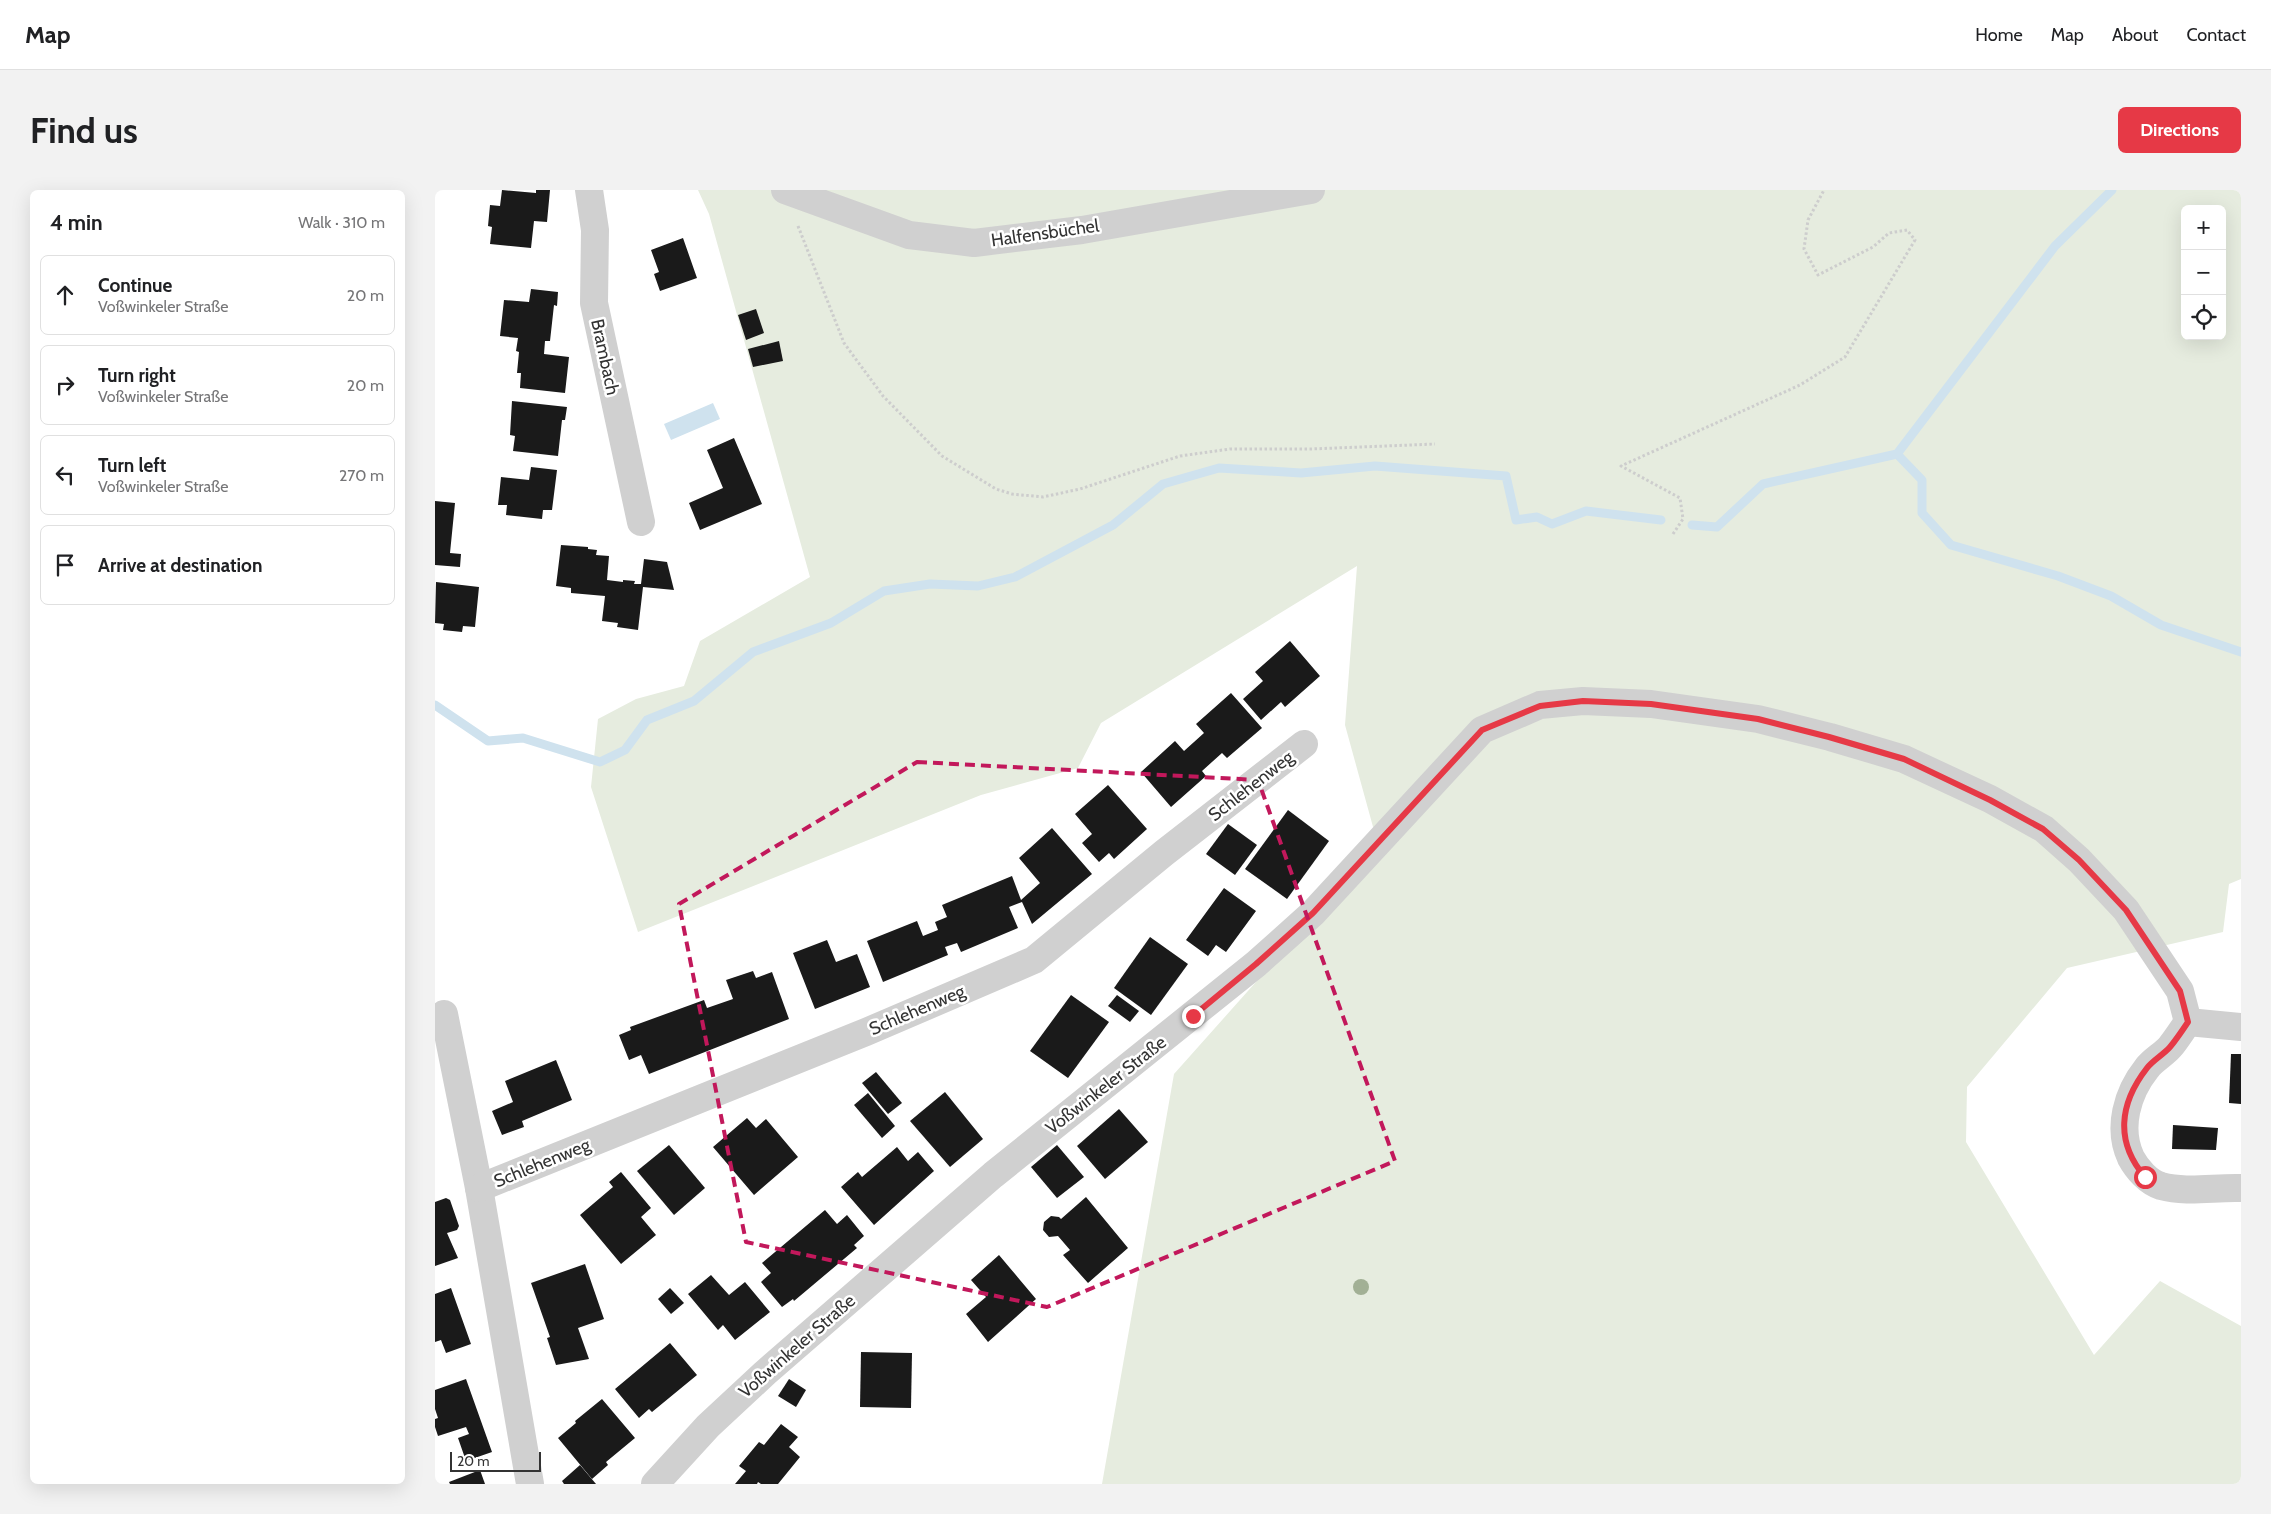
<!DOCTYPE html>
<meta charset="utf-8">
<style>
:root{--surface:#fff;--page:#f2f2f2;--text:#202124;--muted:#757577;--line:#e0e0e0;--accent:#e63946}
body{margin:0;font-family:Cabin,sans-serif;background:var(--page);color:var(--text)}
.controls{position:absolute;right:15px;top:15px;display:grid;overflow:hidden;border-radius:8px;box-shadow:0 5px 20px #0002}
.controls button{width:45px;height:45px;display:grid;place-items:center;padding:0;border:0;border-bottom:1px solid var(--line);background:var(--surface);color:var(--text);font:25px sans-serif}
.scale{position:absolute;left:15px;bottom:12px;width:91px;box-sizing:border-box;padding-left:5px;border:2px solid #333;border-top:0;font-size:14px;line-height:18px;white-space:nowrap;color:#333;-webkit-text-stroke:4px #fff;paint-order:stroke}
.stop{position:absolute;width:15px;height:15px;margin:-11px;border:4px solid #e63946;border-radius:50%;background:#fff}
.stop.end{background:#e63946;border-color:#fff;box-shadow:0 1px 5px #0008}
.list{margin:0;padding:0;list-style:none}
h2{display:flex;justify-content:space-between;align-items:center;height:65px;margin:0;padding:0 20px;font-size:21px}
h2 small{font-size:16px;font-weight:400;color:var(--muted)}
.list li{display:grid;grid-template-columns:32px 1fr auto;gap:15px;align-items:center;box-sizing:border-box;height:80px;margin:0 10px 10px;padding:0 10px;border:1px solid var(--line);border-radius:8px}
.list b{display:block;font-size:19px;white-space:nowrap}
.list p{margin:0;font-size:16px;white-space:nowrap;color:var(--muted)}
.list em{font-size:16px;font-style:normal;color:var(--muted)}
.icon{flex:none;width:28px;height:28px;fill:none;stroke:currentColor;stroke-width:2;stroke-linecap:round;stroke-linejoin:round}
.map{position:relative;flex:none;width:1806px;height:1294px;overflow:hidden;border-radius:8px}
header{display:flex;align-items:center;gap:30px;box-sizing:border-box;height:70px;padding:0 25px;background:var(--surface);border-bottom:1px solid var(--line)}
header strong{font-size:24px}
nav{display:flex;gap:28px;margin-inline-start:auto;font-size:18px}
.intro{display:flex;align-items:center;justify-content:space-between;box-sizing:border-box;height:120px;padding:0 30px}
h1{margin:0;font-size:35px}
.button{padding:12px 22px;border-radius:8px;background:var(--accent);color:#fff;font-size:18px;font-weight:700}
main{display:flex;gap:30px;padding:0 30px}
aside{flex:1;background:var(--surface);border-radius:8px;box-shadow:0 5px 20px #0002}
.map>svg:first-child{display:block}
.green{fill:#e6ecdf;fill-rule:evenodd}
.water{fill:#cfe2ee}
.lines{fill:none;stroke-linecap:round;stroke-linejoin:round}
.stream{stroke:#cfe2ee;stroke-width:9}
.building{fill:#1a1a1a}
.path{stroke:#cdcdcd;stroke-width:3;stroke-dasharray:2.5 2.5;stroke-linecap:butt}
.street{stroke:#d0d0d0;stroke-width:28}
.tree{fill:#a2b095}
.route{stroke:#e63946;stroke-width:6}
.marked{fill:none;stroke:#c2185b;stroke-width:4;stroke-dasharray:10 6;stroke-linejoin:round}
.labels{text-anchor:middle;stroke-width:5;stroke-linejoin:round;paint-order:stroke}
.street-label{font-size:18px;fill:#333;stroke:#fff}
</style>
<header>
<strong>Map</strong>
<nav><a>Home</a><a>Map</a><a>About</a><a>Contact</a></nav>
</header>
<div class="intro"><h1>Find us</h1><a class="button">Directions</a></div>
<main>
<aside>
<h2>4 min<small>Walk · 310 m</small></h2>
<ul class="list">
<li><svg class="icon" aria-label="ahead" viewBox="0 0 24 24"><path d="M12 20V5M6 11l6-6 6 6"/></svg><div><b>Continue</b><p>Voßwinkeler Straße</p></div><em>20 m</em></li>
<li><svg class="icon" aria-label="right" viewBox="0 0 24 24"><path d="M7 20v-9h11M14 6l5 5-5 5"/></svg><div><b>Turn right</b><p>Voßwinkeler Straße</p></div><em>20 m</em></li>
<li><svg class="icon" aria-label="left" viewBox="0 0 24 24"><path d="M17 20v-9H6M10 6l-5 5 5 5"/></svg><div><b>Turn left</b><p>Voßwinkeler Straße</p></div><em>270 m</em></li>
<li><svg class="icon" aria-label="arrive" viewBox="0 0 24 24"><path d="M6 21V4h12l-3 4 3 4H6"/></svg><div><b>Arrive at destination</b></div></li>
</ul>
</aside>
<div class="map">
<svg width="1806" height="1294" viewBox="0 0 1806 1294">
<rect width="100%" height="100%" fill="#fff"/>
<path class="green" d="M263,0H1806V689L1794,694L1788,742L1632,778L1532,897L1531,952L1659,1165L1725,1091L1806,1136V1294H667L739,884L943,655L910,535L922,376L666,533L643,578L546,605L203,742L156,597L163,529L201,509L249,496L265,451L375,387L274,24ZM1750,19H1787V146H1750Z"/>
<polygon class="water" points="278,213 285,229 236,250 229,234"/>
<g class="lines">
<g class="stream">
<polyline points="1462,264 1487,290 1487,323 1516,355 1623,386 1676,406 1726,435 1806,462"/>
<polyline points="1257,335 1282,337 1328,294 1462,264 1620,56 1677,0"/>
<polyline points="0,515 53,551 88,548 165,572 190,560 212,530 259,511 318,462 396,433 449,401 495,394 543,396 580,387 678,335 728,294 784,278 866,283 940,276 1071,286 1081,330 1102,327 1117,334 1151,321 1226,330"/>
</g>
</g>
<g class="building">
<polygon points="67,0 101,3 101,0 115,0 112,32 99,31 96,58 55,54 57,37 53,36 55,15 65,16"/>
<polygon points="248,48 262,88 225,101 219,84 224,82 216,60"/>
<polygon points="96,99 123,102 122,116 119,115 115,151 110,151 109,164 134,167 130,203 85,198 86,183 82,183 84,162 81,161 83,148 65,146 69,110 94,112"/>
<polygon points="321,119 329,143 311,150 303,125"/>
<polygon points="344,151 348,171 318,177 313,159"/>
<polygon points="77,211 132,217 130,230 127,230 123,266 78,261 80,246 75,245"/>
<polygon points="299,248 327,314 265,340 254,313 288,298 272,260"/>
<polygon points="96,277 122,280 117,320 108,320 107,329 71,325 72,315 63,315 66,287 94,290"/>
<polygon points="0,311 20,313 15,363 26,364 25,377 0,375"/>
<polygon points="126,355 153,357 153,359 162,360 161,365 174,366 172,390 188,392 188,390 200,391 199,394 206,394 209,369 232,372 239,400 208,397 203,440 182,437 183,433 167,431 170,406 136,403 136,398 121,396"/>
<polygon points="1,392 44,397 40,437 28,436 27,442 8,440 9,434 0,433"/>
<polygon points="855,451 885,486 850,517 846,512 826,530 808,509 828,491 820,482"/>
<polygon points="796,503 827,538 792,568 787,563 767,581 771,586 736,617 706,582 740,551 749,561 769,543 761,534"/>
<polygon points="673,595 712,639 679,669 674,663 664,672 647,653 657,644 640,624"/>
<polygon points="853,620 894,651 852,709 810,679"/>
<polygon points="793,634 822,655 800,685 771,664"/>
<polygon points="617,638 657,684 597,734 587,712 574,717 583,738 526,762 522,753 510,757 513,765 448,792 432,751 482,731 488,746 503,740 500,732 512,727 507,715 577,686 586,710 605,693 584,668"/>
<polygon points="789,698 821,721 791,762 781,755 773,766 751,750"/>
<polygon points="715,747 753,774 716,825 679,798"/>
<polygon points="392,750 401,772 422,764 435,797 380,819 358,763"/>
<polygon points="318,781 321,788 337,782 354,829 214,884 206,865 194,870 184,845 196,840 195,837 269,810 272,818 298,809 291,790"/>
<polygon points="636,805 674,832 633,888 595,861"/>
<polygon points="682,805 704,821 695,832 673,816"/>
<polygon points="1796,864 1806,864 1806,914 1794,913"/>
<polygon points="121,870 137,910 87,931 89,937 67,945 57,921 78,912 70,891"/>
<polygon points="441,882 467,913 453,924 427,893"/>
<polygon points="510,902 548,949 515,977 475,931"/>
<polygon points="433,903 460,936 447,948 419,915"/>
<polygon points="684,919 713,952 670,989 642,956"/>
<polygon points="312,928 321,938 331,929 363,967 319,1005 278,957"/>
<polygon points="1738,935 1783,938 1781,960 1737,959"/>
<polygon points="234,955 270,998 239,1025 202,981"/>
<polygon points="622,955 649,987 622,1008 596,977"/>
<polygon points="462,957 473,971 483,962 499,981 439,1035 406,997 423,982 427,987"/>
<polygon points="186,982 216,1018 206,1027 221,1045 186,1074 145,1025 178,997 174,992"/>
<polygon points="651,1007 693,1058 653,1093 628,1065 635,1060 623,1046 614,1047 608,1040 609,1032 616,1026 624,1027 626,1029"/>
<polygon points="11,1008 15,1010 24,1036 22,1040 12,1043 23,1068 0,1076 0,1012"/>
<polygon points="390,1020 402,1034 412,1025 429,1046 419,1055 422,1058 359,1111 358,1109 347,1117 326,1092 336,1083 327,1073"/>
<polygon points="564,1065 601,1109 553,1152 531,1124 551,1107 536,1090"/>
<polygon points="150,1074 169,1129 143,1138 154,1169 121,1175 112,1148 115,1147 96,1093"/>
<polygon points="276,1085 294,1105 310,1092 335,1122 300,1150 288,1135 283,1140 253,1104"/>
<polygon points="16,1098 36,1154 11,1163 6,1150 0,1152 0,1104"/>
<polygon points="235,1098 249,1113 236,1124 223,1109"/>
<polygon points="235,1153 262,1185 217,1222 214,1219 204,1228 180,1199"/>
<polygon points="426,1162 477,1163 476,1218 425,1217"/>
<polygon points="31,1189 57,1262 31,1271 23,1248 34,1244 31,1237 3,1246 0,1237 0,1229 3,1228 0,1219 0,1200"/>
<polygon points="354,1189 371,1200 361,1217 343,1206"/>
<polygon points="167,1209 200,1248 171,1272 173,1275 157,1289 123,1248 141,1233 140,1231"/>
<polygon points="346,1234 363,1247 354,1257 365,1267 343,1294 326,1294 323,1292 322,1294 300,1294 311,1281 304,1276 324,1252 329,1255"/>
<polygon points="145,1275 161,1294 129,1294 127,1291"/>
<polygon points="45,1280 50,1294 15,1294 14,1292"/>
</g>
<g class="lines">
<g class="path">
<polyline points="363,36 409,153 448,206 507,266 561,299 577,304 608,307 645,299 745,266 795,259 876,259 1000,254"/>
<polyline points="1238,344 1248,329 1245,308 1186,276 1365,195 1410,167 1480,50 1472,40 1454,43 1438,57 1383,85 1369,59 1373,30 1389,0"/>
</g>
<g class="street">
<polyline points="154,0 160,40 159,113 206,332"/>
<polyline points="350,0 474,45 539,53 647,40 876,0"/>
<polyline points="9,824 44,998 95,1294"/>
<path d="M1753,832C1747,840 1741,850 1735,857C1728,865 1718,870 1712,878C1692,903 1682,938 1696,968C1702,979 1713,992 1726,996C1752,1003 1779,997 1806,998"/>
<polyline points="44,998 431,842 599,770 729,663 869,554"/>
<polyline points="220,1294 273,1236 330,1183 558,985 821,774 878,723 1047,540 1105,515 1148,511 1216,514 1323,529 1395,547 1469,569 1555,609 1609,639 1644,670 1691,720 1745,801 1753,832 1806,837"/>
</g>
</g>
<circle class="tree" cx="926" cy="1097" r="8"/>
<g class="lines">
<path class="route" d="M758,826L821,774L878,723L1047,540L1105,516L1148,511L1216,514L1323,529L1394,547L1469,569L1555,610L1608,639L1644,670L1691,720L1745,801L1753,832C1747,841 1741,850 1735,857C1728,865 1718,870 1712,878C1684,914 1680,952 1710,987"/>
</g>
<path class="marked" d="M482,572L823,590L960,971L612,1117L311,1052L244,714Z"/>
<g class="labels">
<g class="street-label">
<text transform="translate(610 43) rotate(-8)" y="6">Halfensbüchel</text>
<text transform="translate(170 167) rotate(78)" y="6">Brambach</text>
<text transform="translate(816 596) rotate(-38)" y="6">Schlehenweg</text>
<text transform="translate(482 820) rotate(-23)" y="6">Schlehenweg</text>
<text transform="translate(671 895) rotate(-38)" y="6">Voßwinkeler Straße</text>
<text transform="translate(107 973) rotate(-22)" y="6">Schlehenweg</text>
<text transform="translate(362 1156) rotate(-41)" y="6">Voßwinkeler Straße</text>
</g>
</g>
</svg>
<div class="controls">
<button>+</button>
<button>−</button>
<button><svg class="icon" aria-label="locate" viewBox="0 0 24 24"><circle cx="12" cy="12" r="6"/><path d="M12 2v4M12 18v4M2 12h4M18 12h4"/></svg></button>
</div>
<div class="scale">20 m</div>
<div class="stop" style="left:1710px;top:987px"></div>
<div class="stop end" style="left:758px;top:826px"></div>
</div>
</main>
